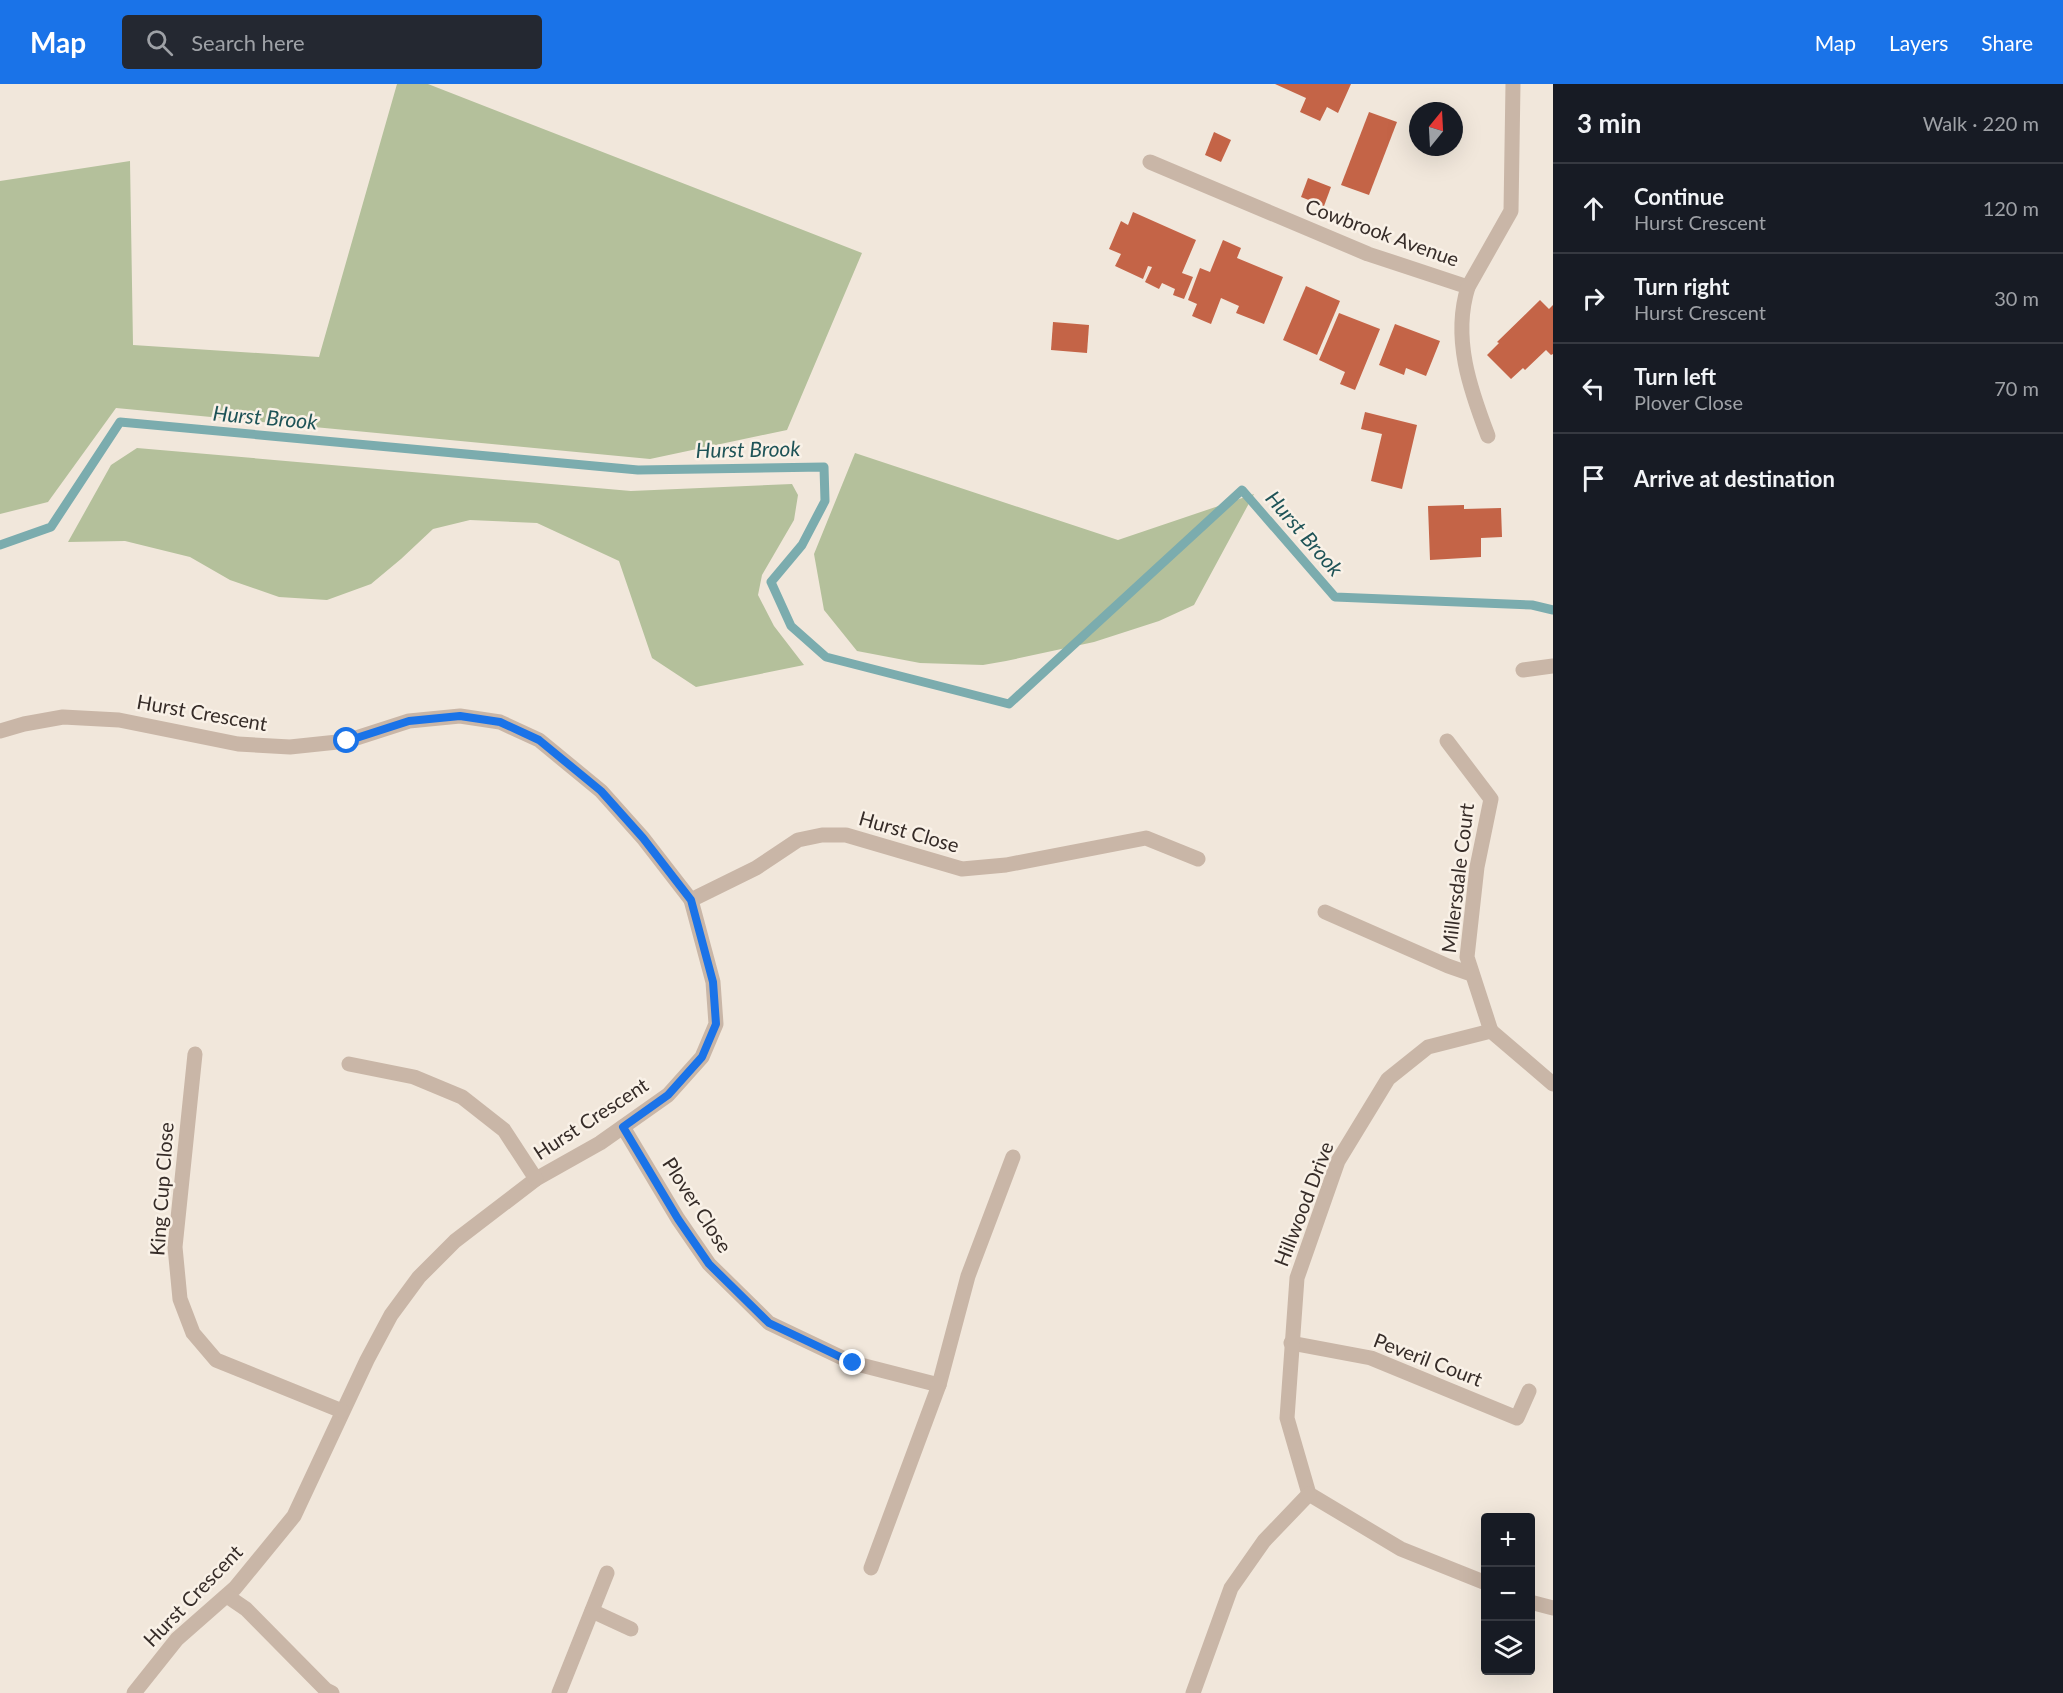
<!DOCTYPE html>
<meta charset="utf-8">
<style>
:root{--surface:#171b24;--page:#242831;--text:#f1f3f6;--muted:#9ea1a6;--line:#363941;--accent:#1a73e8}
body{margin:0;font-family:Lato,sans-serif;background:var(--page);color:var(--text)}
.controls{position:absolute;right:18px;bottom:18px;display:grid;overflow:hidden;border-radius:6px;box-shadow:0 6px 24px #0002}
.controls button{width:54px;height:54px;display:grid;place-items:center;padding:0;border:0;border-bottom:2px solid var(--line);background:var(--surface);color:var(--text);font:30px sans-serif}
.compass{position:absolute;left:1409px;top:18px;width:54px;height:54px;border-radius:50%;background:var(--surface);box-shadow:0 6px 24px #0002;rotate:18deg}
.stop{position:absolute;width:18px;height:18px;margin:-14px;border:4px solid #1a73e8;border-radius:50%;background:#fff}
.stop.end{background:#1a73e8;border-color:#fff;box-shadow:0 2px 6px #0008}
.list{margin:0;padding:0;list-style:none}
h2{display:flex;justify-content:space-between;align-items:center;height:78px;margin:0;padding:0 24px;font-size:26px}
h2 small{font-size:20px;font-weight:400;color:var(--muted)}
.list li{display:grid;grid-template-columns:39px 1fr auto;gap:18px;align-items:center;box-sizing:border-box;height:90px;padding:0 24px;border-top:2px solid var(--line)}
.list b{display:block;font-size:22px;white-space:nowrap}
.list p{margin:0;font-size:20px;white-space:nowrap;color:var(--muted)}
.list em{font-size:20px;font-style:normal;color:var(--muted)}
.icon{flex:none;width:33px;height:33px;fill:none;stroke:currentColor;stroke-width:2;stroke-linecap:round;stroke-linejoin:round}
.map{position:relative;flex:none;width:1553px;height:1609px;overflow:hidden}
header{display:flex;align-items:center;gap:36px;box-sizing:border-box;height:84px;padding:0 30px;background:var(--accent);color:#fff}
header strong{font-size:28px}
nav{display:flex;gap:33px;margin-inline-start:auto;font-size:21px}
.search{width:420px;height:54px;background:var(--page);display:flex;align-items:center;gap:15px;box-sizing:border-box;padding:0 21px;border-radius:6px;color:var(--muted);font-size:22px}
main{display:flex}
aside{flex:1;background:var(--surface)}
.map>svg:first-child{display:block}
.green{fill:#b4c09b}
.lines{fill:none;stroke-linecap:round;stroke-linejoin:round}
.stream{stroke:#7bacae;stroke-width:9}
.building{fill:#c46447}
.service{stroke:#c9b6a7;stroke-width:15}
.minor{stroke:#c9b6a7;stroke-width:15}
.route{stroke:#1a73e8;stroke-width:8}
.labels{text-anchor:middle;stroke-width:5;stroke-linejoin:round;paint-order:stroke}
.street-label{font-size:20px;fill:#362c28;stroke:#f9f1e7}
.water-label{font-size:21px;font-style:italic;fill:#1e5357;stroke:#f9f1e7}
</style>
<header>
<strong>Map</strong>
<div class="search"><svg class="icon" aria-label="search" viewBox="0 0 24 24"><circle cx="10" cy="10" r="6"/><path d="M15 15l6 6"/></svg>Search here</div>
<nav><a>Map</a><a>Layers</a><a>Share</a></nav>
</header>
<main>
<div class="map">
<svg width="1553" height="1609" viewBox="0 0 1553 1609">
<rect width="100%" height="100%" fill="#f1e7db"/>
<g class="green">
<polygon points="397,0 428,0 862,169 787,346 650,375 116,324 48,418 0,430 0,97 130,77 133,261 319,273"/>
<polygon points="137,364 631,407 792,400 798,411 794,436 762,491 758,511 774,542 804,581 696,603 652,574 619,477 537,439 470,436 433,445 401,475 371,500 327,516 279,513 230,496 190,473 125,457 68,458 111,381"/>
<polygon points="855,369 1118,456 1254,410 1194,521 1159,537 1094,558 1006,577 983,581 920,579 857,567 824,526 814,470"/>
</g>
<g class="lines">
<polyline class="stream" points="0,461 51,443 120,338 638,386 824,383 825,417 802,461 771,498 791,542 826,573 1009,620 1242,406 1335,513 1532,521 1553,526"/>
</g>
<g class="building">
<polygon points="1275,0 1351,0 1338,29 1327,23 1320,37 1300,28 1306,14"/>
<polygon points="1369,28 1397,38 1369,111 1341,101"/>
<polygon points="1214,48 1231,56 1221,78 1205,71"/>
<polygon points="1308,94 1331,103 1324,122 1301,113"/>
<polygon points="1133,128 1196,156 1182,189 1193,193 1184,215 1173,211 1175,205 1162,199 1159,205 1145,198 1152,183 1148,182 1143,195 1115,182 1121,170 1109,165 1121,137 1128,141"/>
<polygon points="1223,156 1241,164 1237,174 1283,193 1264,240 1236,229 1239,222 1221,214 1211,240 1192,232 1197,220 1188,216 1200,184 1210,188"/>
<polygon points="1306,202 1340,217 1317,271 1283,256"/>
<polygon points="1540,216 1549,225 1553,221 1553,270 1551,271 1546,266 1525,286 1523,284 1511,295 1487,271 1499,259 1497,258"/>
<polygon points="1339,229 1380,245 1355,306 1340,300 1345,288 1319,276"/>
<polygon points="1053,238 1089,241 1087,269 1051,266"/>
<polygon points="1395,240 1440,257 1426,292 1406,284 1404,291 1379,281"/>
<polygon points="1365,328 1417,341 1402,405 1371,397 1382,350 1361,345"/>
<polygon points="1464,421 1464,425 1501,424 1502,453 1481,454 1481,473 1430,476 1428,422"/>
</g>
<g class="lines">
<g class="service">
<polyline points="1523,586 1553,582"/>
<polyline points="1325,828 1448,882 1471,890"/>
</g>
<g class="minor">
<polyline points="1150,78 1368,170 1468,203 1511,127 1513,0"/>
<path d="M1468,203C1452,254 1470,305 1488,352"/>
<polyline points="0,647 24,640 63,633 119,636 238,660 290,663 347,657 409,637 460,632 500,638 539,656 601,707 643,754 691,816 713,898 716,940 702,973 668,1011 600,1059 536,1095 455,1157 419,1193 391,1231 367,1276 294,1432 235,1504 177,1555 134,1609"/>
<polyline points="1447,657 1491,715 1477,783 1467,873 1491,947"/>
<polyline points="691,816 756,784 798,756 822,751 846,751 962,785 1006,781 1146,754 1198,775"/>
<polyline points="195,970 175,1163 180,1215 193,1249 216,1276 342,1327"/>
<polyline points="349,980 414,993 462,1013 504,1046 536,1095"/>
<polyline points="623,1043 678,1135 709,1180 769,1239 853,1279 939,1301"/>
<polyline points="1291,1259 1371,1274 1517,1334 1529,1307"/>
<polyline points="871,1484 939,1301 968,1192 1013,1073"/>
<polyline points="1486,1499 1401,1465 1309,1410 1287,1334 1297,1194 1338,1077 1388,995 1428,963 1491,947 1553,1000"/>
<polyline points="227,1512 246,1525 326,1606 332,1609"/>
<polyline points="1530,1518 1553,1524"/>
<polyline points="592,1527 631,1545"/>
<polyline points="559,1609 607,1489"/>
<polyline points="1193,1609 1231,1504 1264,1457 1309,1410"/>
</g>
</g>
<g class="lines">
<polyline class="route" points="347,657 409,637 460,632 500,638 539,656 601,707 643,754 691,816 713,898 716,940 702,973 668,1011 623,1043 678,1135 709,1180 769,1239 853,1279"/>
</g>
<g class="labels">
<g class="street-label">
<text transform="translate(1382 149) rotate(20)" y="7">Cowbrook Avenue</text>
<text transform="translate(202 629) rotate(10)" y="7">Hurst Crescent</text>
<text transform="translate(909 748) rotate(16)" y="7">Hurst Close</text>
<text transform="translate(1458 794) rotate(-83)" y="7">Millersdale Court</text>
<text transform="translate(591 1035) rotate(-33)" y="7">Hurst Crescent</text>
<text transform="translate(162 1105) rotate(-86)" y="7">King Cup Close</text>
<text transform="translate(1304 1120) rotate(-69)" y="7">Hillwood Drive</text>
<text transform="translate(697 1121) rotate(57)" y="7">Plover Close</text>
<text transform="translate(1428 1276) rotate(21)" y="7">Peveril Court</text>
<text transform="translate(193 1512) rotate(-46)" y="7">Hurst Crescent</text>
</g>
<g class="water-label">
<text transform="translate(265 334) rotate(5)" y="7">Hurst Brook</text>
<text transform="translate(748 366) rotate(-1)" y="7">Hurst Brook</text>
<text transform="translate(1304 450) rotate(49)" y="7">Hurst Brook</text>
</g>
</g>
</svg>
<div class="controls">
<button>+</button>
<button>−</button>
<button><svg class="icon" aria-label="layers" viewBox="0 0 24 24"><path d="M12 4l9 5-9 5-9-5zM3 14l9 5 9-5"/></svg></button>
</div>
<svg class="compass" viewBox="-18 -18 36 36"><path d="M0-13l5 13h-10z" fill="#e53935"/><path d="M0 13l5-13h-10z" fill="#9ea1a6"/></svg>
<div class="stop" style="left:347px;top:657px"></div>
<div class="stop end" style="left:853px;top:1279px"></div>
</div>
<aside>
<h2>3 min<small>Walk · 220 m</small></h2>
<ul class="list">
<li><svg class="icon" aria-label="ahead" viewBox="0 0 24 24"><path d="M12 20V5M6 11l6-6 6 6"/></svg><div><b>Continue</b><p>Hurst Crescent</p></div><em>120 m</em></li>
<li><svg class="icon" aria-label="right" viewBox="0 0 24 24"><path d="M7 20v-9h11M14 6l5 5-5 5"/></svg><div><b>Turn right</b><p>Hurst Crescent</p></div><em>30 m</em></li>
<li><svg class="icon" aria-label="left" viewBox="0 0 24 24"><path d="M17 20v-9H6M10 6l-5 5 5 5"/></svg><div><b>Turn left</b><p>Plover Close</p></div><em>70 m</em></li>
<li><svg class="icon" aria-label="arrive" viewBox="0 0 24 24"><path d="M6 21V4h12l-3 4 3 4H6"/></svg><div><b>Arrive at destination</b></div></li>
</ul>
</aside>
</main>
